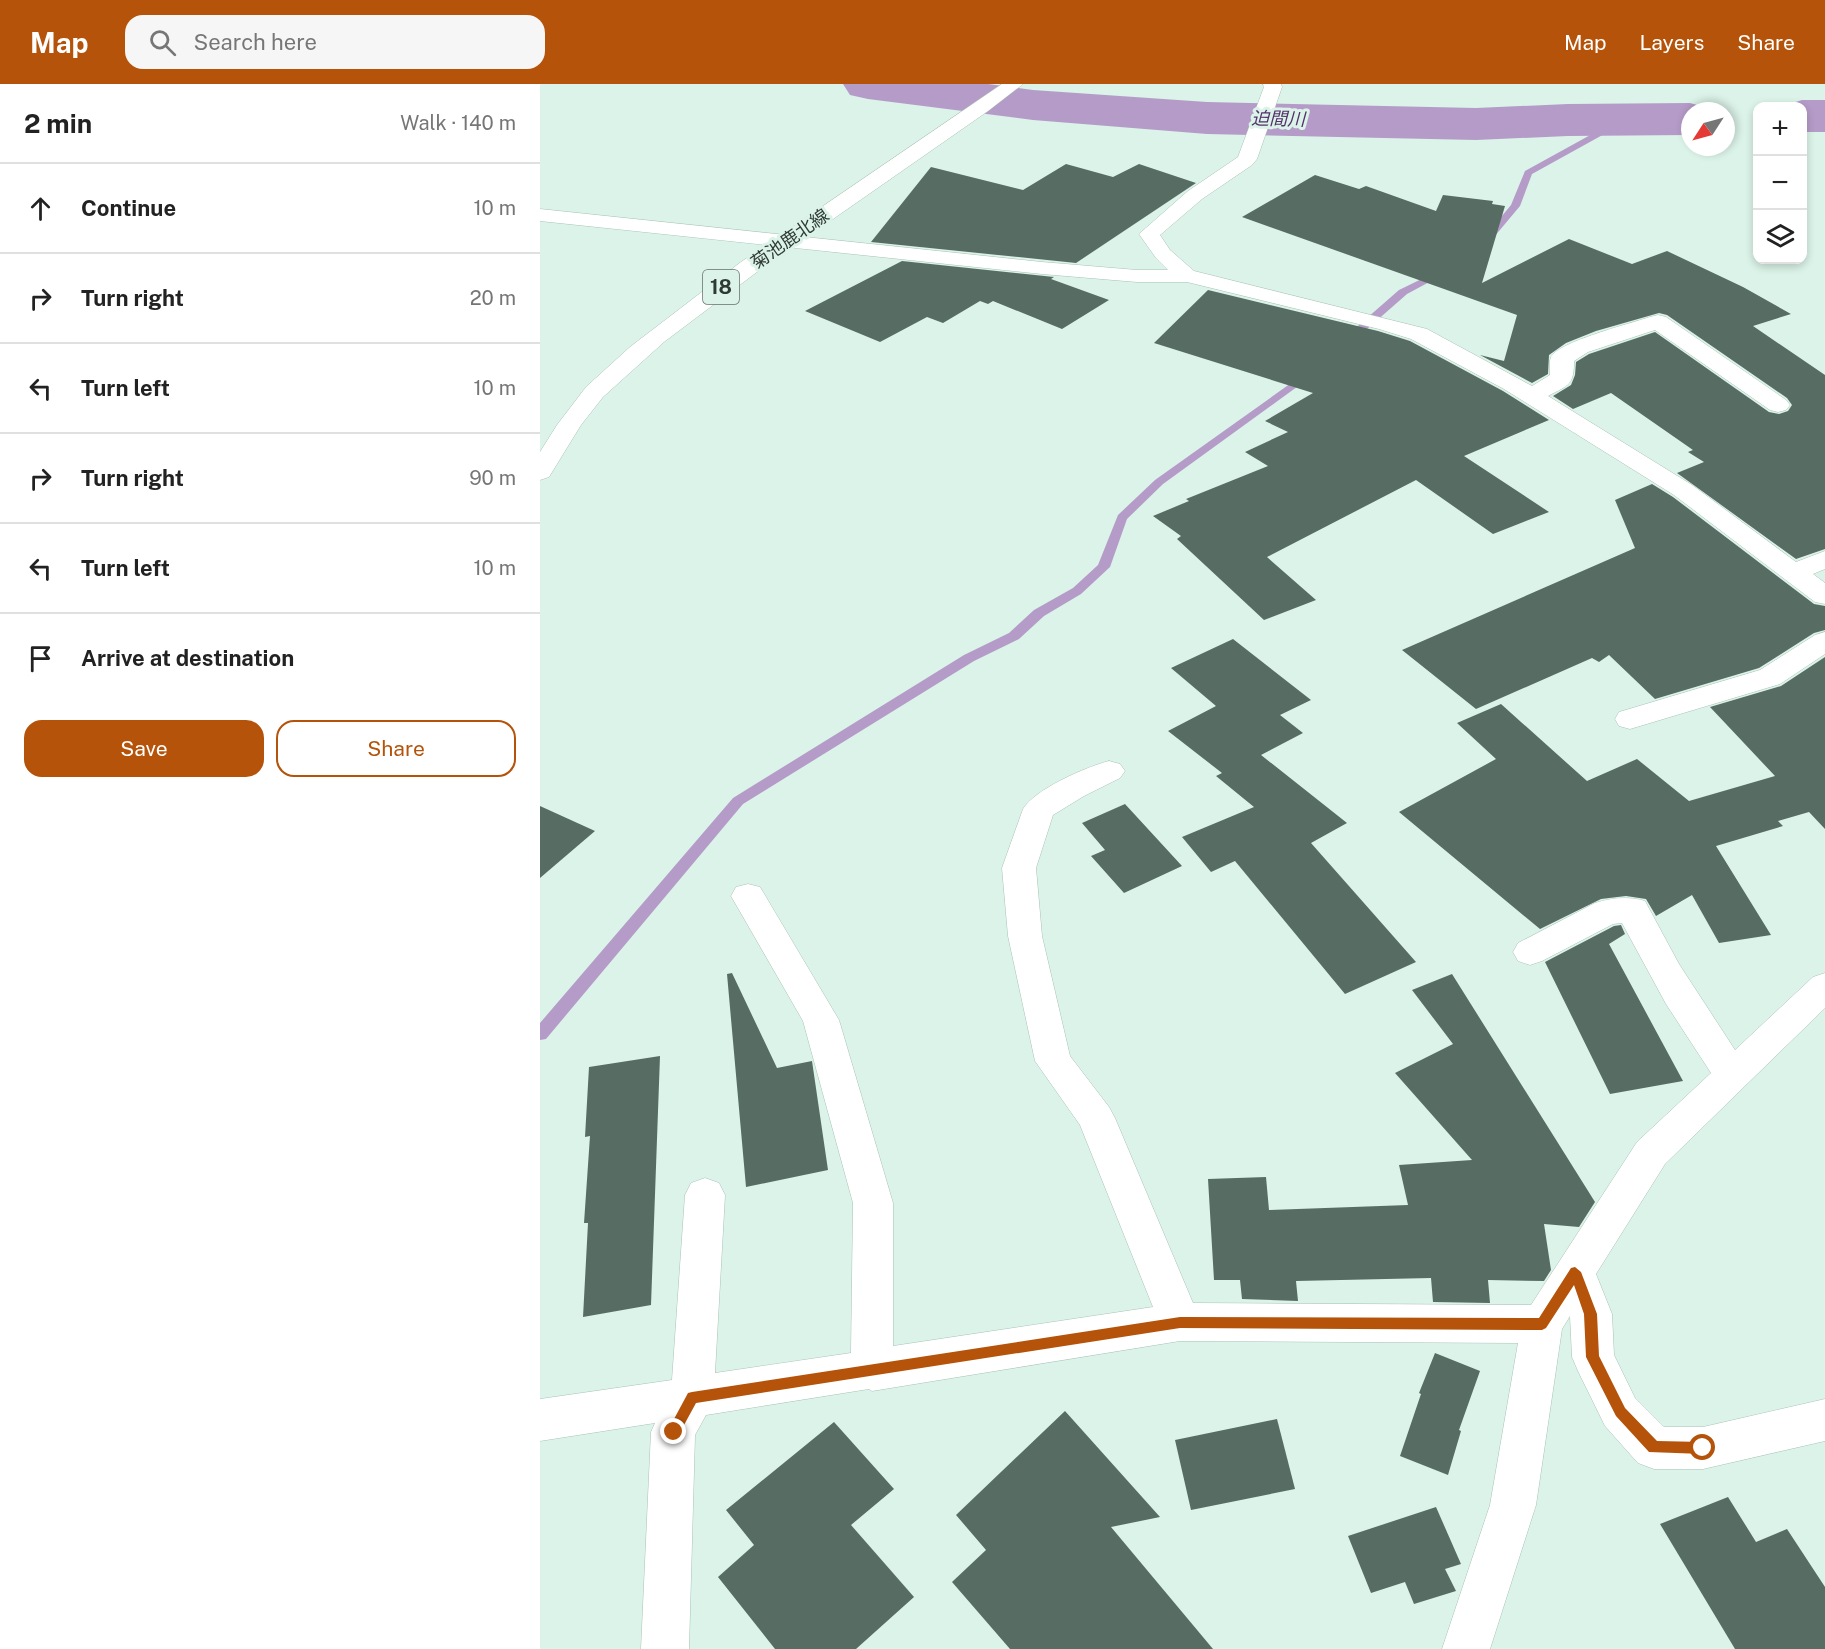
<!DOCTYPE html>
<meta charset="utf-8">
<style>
:root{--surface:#fff;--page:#f6f6f6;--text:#222;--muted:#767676;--line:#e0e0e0;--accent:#b45309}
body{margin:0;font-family:"Public Sans","Noto Sans JP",sans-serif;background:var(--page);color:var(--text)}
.controls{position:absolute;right:18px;top:18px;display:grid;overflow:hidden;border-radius:12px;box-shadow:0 3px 9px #0003}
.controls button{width:54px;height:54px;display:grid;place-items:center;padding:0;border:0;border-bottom:2px solid var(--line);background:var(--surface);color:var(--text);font:30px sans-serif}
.compass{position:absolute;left:1141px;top:18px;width:54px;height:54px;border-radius:50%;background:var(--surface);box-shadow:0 3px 9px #0003;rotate:234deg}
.stop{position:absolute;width:18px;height:18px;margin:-14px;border:4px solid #b45309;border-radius:50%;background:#fff}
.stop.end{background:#b45309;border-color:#fff;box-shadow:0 2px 6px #0008}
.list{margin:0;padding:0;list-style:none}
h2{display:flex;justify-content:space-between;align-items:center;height:78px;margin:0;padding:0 24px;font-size:26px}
h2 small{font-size:20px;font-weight:400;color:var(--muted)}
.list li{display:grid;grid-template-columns:39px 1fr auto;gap:18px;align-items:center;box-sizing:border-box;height:90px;padding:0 24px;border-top:2px solid var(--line)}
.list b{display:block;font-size:22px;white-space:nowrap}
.list em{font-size:20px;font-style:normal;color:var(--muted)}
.actions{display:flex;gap:12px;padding:18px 24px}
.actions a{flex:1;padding:14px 0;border:2px solid var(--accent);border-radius:18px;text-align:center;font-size:21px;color:var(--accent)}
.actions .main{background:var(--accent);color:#fff}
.icon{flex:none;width:33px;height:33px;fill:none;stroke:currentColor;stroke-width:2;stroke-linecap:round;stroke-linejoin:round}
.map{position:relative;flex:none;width:1285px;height:1565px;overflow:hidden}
header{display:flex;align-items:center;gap:36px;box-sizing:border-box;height:84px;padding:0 30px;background:var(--accent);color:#fff}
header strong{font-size:28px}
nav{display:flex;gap:33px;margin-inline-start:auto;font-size:21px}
.search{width:420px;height:54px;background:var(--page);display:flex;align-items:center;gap:15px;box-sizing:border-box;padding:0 21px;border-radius:18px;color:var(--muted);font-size:22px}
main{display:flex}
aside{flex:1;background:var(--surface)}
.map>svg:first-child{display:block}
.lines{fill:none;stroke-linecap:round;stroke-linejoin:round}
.stream{fill:#b59bc8;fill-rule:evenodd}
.river{fill:#b59bc8;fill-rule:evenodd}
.building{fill:#576d63}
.street-casing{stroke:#aac2b7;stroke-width:1}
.primary-casing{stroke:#aac2b7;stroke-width:1}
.street{fill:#fff;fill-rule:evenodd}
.primary{fill:#fff;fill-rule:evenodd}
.route{fill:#b45309}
.labels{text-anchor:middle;stroke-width:6;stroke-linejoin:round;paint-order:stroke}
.far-water-label{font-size:18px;font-style:italic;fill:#54316a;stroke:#dbf3e8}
.far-street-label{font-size:18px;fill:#303a35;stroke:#dbf3e8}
.shield{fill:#dbf3e8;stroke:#63726b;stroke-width:1.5}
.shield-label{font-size:20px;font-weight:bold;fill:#303a35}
</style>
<header>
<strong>Map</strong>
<div class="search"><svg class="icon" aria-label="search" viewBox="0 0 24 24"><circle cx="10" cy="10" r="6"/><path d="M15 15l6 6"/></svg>Search here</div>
<nav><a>Map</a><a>Layers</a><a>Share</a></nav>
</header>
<main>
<aside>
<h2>2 min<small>Walk · 140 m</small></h2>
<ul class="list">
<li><svg class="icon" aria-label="ahead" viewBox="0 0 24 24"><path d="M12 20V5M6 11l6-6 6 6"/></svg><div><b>Continue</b></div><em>10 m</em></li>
<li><svg class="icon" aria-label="right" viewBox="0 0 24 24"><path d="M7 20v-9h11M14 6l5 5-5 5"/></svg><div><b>Turn right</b></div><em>20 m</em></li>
<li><svg class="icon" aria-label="left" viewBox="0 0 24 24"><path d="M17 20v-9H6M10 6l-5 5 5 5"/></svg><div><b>Turn left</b></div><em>10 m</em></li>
<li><svg class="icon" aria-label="right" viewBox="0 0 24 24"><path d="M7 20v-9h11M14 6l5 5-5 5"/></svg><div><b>Turn right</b></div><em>90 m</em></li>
<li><svg class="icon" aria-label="left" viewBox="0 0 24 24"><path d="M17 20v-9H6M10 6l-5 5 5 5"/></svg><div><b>Turn left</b></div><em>10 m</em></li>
<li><svg class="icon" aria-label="arrive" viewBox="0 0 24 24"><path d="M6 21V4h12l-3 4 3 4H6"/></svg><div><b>Arrive at destination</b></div></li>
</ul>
<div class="actions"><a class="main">Save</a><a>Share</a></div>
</aside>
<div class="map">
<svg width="1285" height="1565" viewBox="0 0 1285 1565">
<rect width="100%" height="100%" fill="#dbf3e8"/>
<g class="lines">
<g class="stream">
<polygon points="1083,33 1087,36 1086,38 992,90 980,122 949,159 943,159 943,155 971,121 985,87"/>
<polygon points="898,187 906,189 867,210 811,259 803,259 803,255 859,206"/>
<polygon points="768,287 772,288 772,292 623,400 587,435 570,483 541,510 504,532 479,555 434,577 203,720 6,955 0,956 0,939 193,714 424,571 469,549 494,526 533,504 558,481 578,431 615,396"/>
</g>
<g class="river">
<polygon points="303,0 448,0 493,6 667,18 936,24 1028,20 1150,19 1168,24 1170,27 1150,27 1150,51 1028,52 936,56 667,50 493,36 328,15 310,11"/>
<polygon points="1262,16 1285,16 1285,48 1262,48 1262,22 1243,22"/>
</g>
</g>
<g class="building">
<polygon points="526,80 573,93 599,80 656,99 536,179 331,158 391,83 483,106"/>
<polygon points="775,91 819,105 826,102 896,127 903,111 953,117 952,120 965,122 942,199 1029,155 1092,180 1127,167 1203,203 1251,230 1213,242 1285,291 1285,465 1256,475 1137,389 1164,378 1148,368 1153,366 1071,309 1033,325 1013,312 1031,301 1035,291 1036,278 1049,270 1115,248 1229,328 1239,330 1248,327 1252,321 1247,314 1127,231 1119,229 1056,247 1026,259 1009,271 1008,290 992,299 940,271 964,277 977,231 702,133"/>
<polygon points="362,177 514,193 511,195 569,216 522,245 453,217 448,220 440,217 403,239 387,233 340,258 265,227"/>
<polygon points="668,206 838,247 870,257 963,307 1009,336 924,372 1009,428 953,450 876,396 727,473 776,516 724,536 637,455 641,452 613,432 649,417 646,415 728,382 705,368 748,348 725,337 773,309 614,259"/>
<polygon points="1112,400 1133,413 1274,520 1285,522 1285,546 1274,549 1219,584 1115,615 1069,571 1059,578 1052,574 936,625 862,566 1095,464 1075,416"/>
<polygon points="693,555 771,616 740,631 763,649 721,671 807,739 771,759 876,878 805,910 695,777 671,788 642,753 714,723 676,692 682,689 628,647 676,622 631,584"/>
<polygon points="1285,573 1285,745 1269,728 1238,737 1243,742 1176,762 1231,851 1179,859 1152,811 1116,832 1106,815 1086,812 1061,815 1000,845 859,728 956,675 917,639 961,620 1047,697 1097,675 1149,717 1235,692 1170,623 1241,602"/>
<polygon points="585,720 642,782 584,809 551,772 565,766 542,739"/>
<polygon points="0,722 55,747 0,794"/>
<polygon points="1081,841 1085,850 1069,860 1143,997 1070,1010 1005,878 1074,842"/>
<polygon points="192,889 237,984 272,977 288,1086 206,1103 187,890"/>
<polygon points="912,890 1055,1118 1039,1143 1004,1140 1011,1186 1004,1197 948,1196 950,1219 893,1218 891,1194 756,1197 758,1217 702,1215 700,1196 674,1196 668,1095 726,1093 729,1126 868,1121 859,1081 932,1076 855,989 913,960 872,906"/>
<polygon points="120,972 111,1221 43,1233 48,1139 44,1139 50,1052 45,1053 49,983"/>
<polygon points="895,1269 940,1287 919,1346 921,1347 908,1391 860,1372 881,1310 879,1309"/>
<polygon points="525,1327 620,1433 571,1443 673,1565 470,1565 412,1498 446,1466 416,1431"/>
<polygon points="737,1335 755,1405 651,1426 635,1356"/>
<polygon points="294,1338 354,1405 311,1441 374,1513 316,1565 235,1565 178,1493 214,1461 186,1426"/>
<polygon points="1188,1413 1216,1458 1247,1445 1285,1503 1285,1565 1195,1565 1120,1440"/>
<polygon points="896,1423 921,1480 905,1485 916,1507 874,1520 865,1498 831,1509 808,1452"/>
</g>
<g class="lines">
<defs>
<g id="street">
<path d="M723,0H741L742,3L717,75L712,81L662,115L620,151L630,166L654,187L887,245L992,302L1010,291C1010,286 1009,278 1011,273C1018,258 1092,239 1110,233L1118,231L1126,233L1246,316L1250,321L1246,326L1238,328L1230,326L1115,246L1048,268L1034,277C1034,301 1029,301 1008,312L1152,401L1256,478L1285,467V485L1273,490L1285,499V520L1275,518L1134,411L964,305L871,255L839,245L647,198H597L502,190L0,137V125L502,178L597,186H628L616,174L599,150L648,107L698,73L724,3Z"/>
<polygon points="1285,548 1285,570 1240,600 1090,645 1079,642 1075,635 1079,628 1220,586 1275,551"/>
<path d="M569,677L580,680L585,687L580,694L544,712L513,731L496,784L502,852L530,972L569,1023L575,1034L653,1219L991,1221L1097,1058L1171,989L1126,920L1082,839L1073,840L1002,877L990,881L978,877L973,868L978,859L1055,819C1072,814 1088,812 1105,817L1139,880L1195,966L1273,893L1285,889V924L1125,1080L1056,1190L1072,1230L1074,1271L1095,1314L1124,1343H1163L1285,1315V1357L1163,1385H1114L1098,1379L1065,1342L1038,1287L1032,1273L1030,1232L1022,1245L996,1421L950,1565H902L950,1421L978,1259L640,1257L332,1307L329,1305L166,1331L155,1351L149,1565H101L111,1348L115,1339L0,1357V1315L132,1296L145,1111L151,1099L165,1094L179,1099L185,1111L175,1289L311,1269L313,1119L263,937L191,812L196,803L208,800L220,803L299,936L353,1119V1262L613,1223L540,1041L495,977L468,852L462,784L483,725C495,705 546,683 569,677Z"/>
</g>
<polygon id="primary" points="462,0 483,0 448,27 217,188 124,258 63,313 41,341 9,393 0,396 0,368 17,341 46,303 90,263 201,178"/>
</defs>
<use href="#street" class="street-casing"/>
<use href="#primary" class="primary-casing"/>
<use href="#street" class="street"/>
<use href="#primary" class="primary"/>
</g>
<polygon class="route" points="1035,1183 1041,1188 1057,1230 1059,1272 1085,1324 1117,1357 1163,1358 1167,1360 1169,1364 1167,1369 1163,1370 1109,1368 1076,1332 1046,1273 1044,1230 1034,1201 1006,1244 1002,1246 640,1244 156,1319 138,1352 134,1354 129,1352 127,1348 148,1309 152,1308 640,1233 999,1234 1031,1184"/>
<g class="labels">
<g class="far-water-label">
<text transform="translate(738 35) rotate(1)" y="6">迫間川</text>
</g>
<g class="far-street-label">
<text transform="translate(250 155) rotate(-35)" y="6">菊池鹿北線</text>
</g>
<rect class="shield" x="163" y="186" width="36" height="34" rx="4.5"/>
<g class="shield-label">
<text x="181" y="210">18</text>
</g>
</g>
</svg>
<div class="controls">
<button>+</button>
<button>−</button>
<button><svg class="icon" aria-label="layers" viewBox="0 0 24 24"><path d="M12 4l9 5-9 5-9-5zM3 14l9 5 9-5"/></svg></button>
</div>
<svg class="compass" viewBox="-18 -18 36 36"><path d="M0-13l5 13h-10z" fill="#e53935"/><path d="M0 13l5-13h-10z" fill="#767676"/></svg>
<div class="stop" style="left:1163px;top:1364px"></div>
<div class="stop end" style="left:134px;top:1348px"></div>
</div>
</main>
